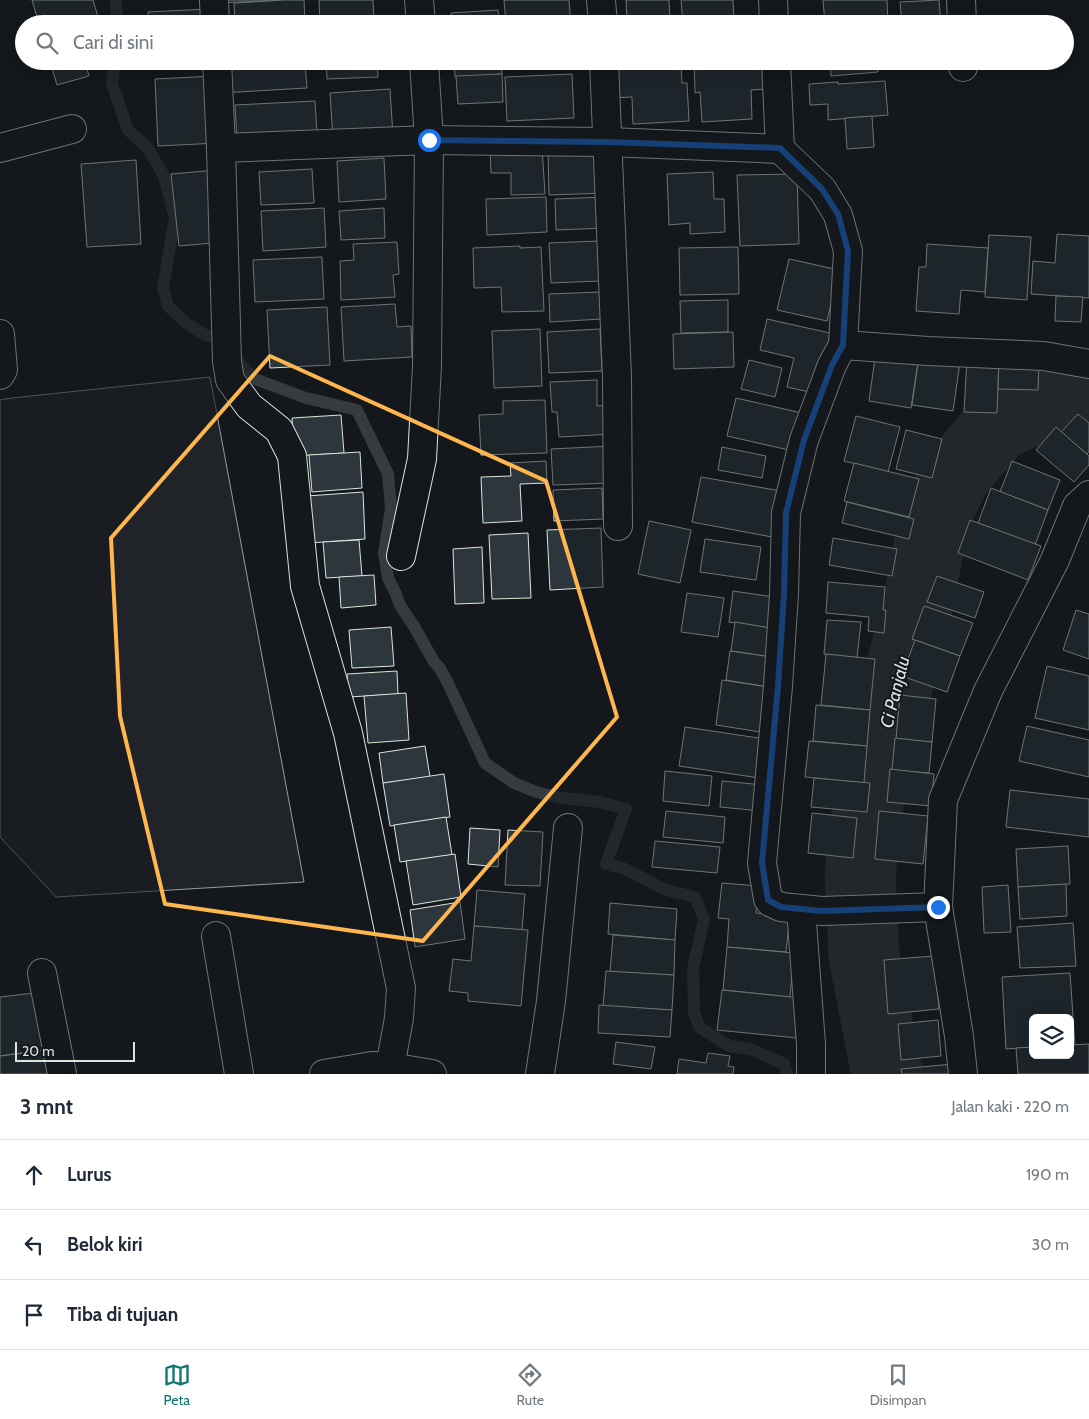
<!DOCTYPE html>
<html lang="id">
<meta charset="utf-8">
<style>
:root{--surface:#fff;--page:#f2f2f3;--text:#1f2937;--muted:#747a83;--line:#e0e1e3;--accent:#0f766e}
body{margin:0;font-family:Cabin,sans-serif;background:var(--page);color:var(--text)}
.controls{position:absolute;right:15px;bottom:15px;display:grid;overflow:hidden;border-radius:8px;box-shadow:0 5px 20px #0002}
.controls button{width:45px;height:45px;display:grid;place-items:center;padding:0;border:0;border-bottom:1px solid var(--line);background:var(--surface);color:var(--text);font:25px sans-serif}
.scale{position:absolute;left:15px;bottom:12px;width:120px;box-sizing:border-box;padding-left:5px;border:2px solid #d8e6dc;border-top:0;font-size:14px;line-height:18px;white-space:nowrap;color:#d8e6dc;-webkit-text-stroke:4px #14181c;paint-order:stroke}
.stop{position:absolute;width:15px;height:15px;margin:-11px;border:4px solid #1a73e8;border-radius:50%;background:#fff}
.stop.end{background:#1a73e8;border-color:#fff;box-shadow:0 1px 5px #0008}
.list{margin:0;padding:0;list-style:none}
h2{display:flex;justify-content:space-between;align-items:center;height:65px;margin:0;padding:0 20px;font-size:21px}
h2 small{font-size:16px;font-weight:400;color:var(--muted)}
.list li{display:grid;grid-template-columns:32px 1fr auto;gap:15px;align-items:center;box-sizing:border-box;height:70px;padding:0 20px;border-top:1px solid var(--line)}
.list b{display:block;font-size:19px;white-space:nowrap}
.list em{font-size:16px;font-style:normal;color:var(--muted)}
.icon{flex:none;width:28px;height:28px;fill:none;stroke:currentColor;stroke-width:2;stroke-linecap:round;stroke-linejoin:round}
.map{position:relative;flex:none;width:1089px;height:1074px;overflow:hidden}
.search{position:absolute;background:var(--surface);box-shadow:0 5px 20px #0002;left:15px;right:15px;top:15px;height:55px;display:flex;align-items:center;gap:12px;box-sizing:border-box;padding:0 18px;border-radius:28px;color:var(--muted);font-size:19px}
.sheet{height:275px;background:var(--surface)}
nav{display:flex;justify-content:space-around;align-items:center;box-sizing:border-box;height:70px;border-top:1px solid var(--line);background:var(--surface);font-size:14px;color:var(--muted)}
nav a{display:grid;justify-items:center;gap:2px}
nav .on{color:var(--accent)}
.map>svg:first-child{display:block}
.green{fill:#202428;stroke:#939e99}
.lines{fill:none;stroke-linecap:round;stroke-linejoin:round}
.stream{stroke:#363b3e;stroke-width:12}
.river{stroke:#363b3e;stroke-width:71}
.building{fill:#2c363c;stroke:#d8e6dc}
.street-casing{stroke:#d8e6dc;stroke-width:30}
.street{stroke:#14181c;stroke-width:28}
.route{stroke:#1a73e8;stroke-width:6}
.marked{fill:none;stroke:#ffb74d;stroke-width:4;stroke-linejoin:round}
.labels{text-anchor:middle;stroke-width:4;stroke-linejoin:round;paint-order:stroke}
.water-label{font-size:18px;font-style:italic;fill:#d8e6dc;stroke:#14181c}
</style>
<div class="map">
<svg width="1089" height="1074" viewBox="0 0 1089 1074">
<rect width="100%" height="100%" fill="#14181c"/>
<polygon class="green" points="210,377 304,882 56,897 0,837 0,400 12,398"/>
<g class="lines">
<g class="stream">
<polyline points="116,0 117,24"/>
<polyline points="115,61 112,84 128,130 147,147 164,176 175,218 163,288 168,306 186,323 205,335 218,337 239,363 255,379 306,398 357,410 388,474 391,508 384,553 388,578 396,594 400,605 415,628 434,662 439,667 447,681 485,763 514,783 536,792 561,798 600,802 626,809 606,864 625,869 666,890 695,897 704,919 693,969 694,1012 699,1027 729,1046 753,1050 784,1064 787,1074"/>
</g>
<polyline class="river" points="887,1074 864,956 860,874 869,798 920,594 934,519 956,474 997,426 1035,408 1089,401"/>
</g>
<g class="building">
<polygon points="32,0 93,0 98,17 74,24 39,24"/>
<polygon points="219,0 284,0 219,3"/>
<polygon points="284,0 304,0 305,24 235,24 234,3"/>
<polygon points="319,0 373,0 374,24 320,24"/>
<polygon points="504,0 569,0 571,24 506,24"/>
<polygon points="626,0 669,0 670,24 621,24 621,19 627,19"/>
<polygon points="681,0 733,0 734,24 683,24"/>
<polygon points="823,0 887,0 888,24 825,24"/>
<polygon points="939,0 941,24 902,24 900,2"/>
<polygon points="208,9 209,24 149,24 148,12"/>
<polygon points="498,10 499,24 452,24 451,13"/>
<polygon points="50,61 85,61 89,76 57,85"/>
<polygon points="219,61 305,61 307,88 221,93"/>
<polygon points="326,61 377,61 378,77 327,79"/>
<polygon points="454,61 501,61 502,74 455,77"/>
<polygon points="512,61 571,61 571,64 513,67"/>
<polygon points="611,61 681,61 682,83 687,83 689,121 633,124 632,97 613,98"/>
<polygon points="694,61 767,61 768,89 751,90 752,119 702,122 700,92 695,93"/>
<polygon points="830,61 877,61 878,72 831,76"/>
<polygon points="889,61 953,61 953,64 890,69"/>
<polygon points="502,74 503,102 458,104 456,76"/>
<polygon points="572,74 574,118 507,121 505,77"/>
<polygon points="215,76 218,143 158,146 155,79"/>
<polygon points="885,81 888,115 828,120 828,104 810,105 809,84 838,82 838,84"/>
<polygon points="390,89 393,136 333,139 330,93"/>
<polygon points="315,101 317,134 237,138 235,105"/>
<polygon points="872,116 874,147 847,149 845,118"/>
<polygon points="542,147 545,194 511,195 511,173 491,173 490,149"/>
<polygon points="604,147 606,193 549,195 548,149"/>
<polygon points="384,158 386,199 339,202 337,161"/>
<polygon points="136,160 141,244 87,247 81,164"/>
<polygon points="312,169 314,203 261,205 259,172"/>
<polygon points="217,170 224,242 179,246 171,174"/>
<polygon points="713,172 714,199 724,199 725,232 690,234 690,223 669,225 667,174"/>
<polygon points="797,174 799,244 740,246 737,175"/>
<polygon points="546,197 547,232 487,235 486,199"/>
<polygon points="605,197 606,228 556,230 555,199"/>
<polygon points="324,208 326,247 263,251 261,211"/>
<polygon points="384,208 385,238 341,240 339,211"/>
<polygon points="1057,234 1089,236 1089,298 1031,294 1033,261 1055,263"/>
<polygon points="989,235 1031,237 1027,300 985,297"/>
<polygon points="599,241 600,281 551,283 549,243"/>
<polygon points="397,242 399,274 393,275 395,297 341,300 340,261 354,260 353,244"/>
<polygon points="927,244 988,248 985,292 961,290 959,314 916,311 919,267 926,267"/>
<polygon points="520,246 520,248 541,247 544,311 502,312 501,287 474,288 473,248"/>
<polygon points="738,247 739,294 680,295 679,248"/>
<polygon points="322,257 324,299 255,302 253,260"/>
<polygon points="789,259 839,270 827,321 777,310"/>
<polygon points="601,292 602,319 550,322 549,294"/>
<polygon points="1056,296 1083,297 1081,322 1055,321"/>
<polygon points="728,300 728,332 681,333 680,301"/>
<polygon points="395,304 397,327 411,326 412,357 344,361 341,307"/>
<polygon points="327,307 330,365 270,368 267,310"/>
<polygon points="767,319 830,333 818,394 787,387 794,358 760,350"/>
<polygon points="540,329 542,386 494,388 492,331"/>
<polygon points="600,329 602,371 549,373 547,332"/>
<polygon points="733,332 734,367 674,369 673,334"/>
<polygon points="876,351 919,356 911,408 869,401"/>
<polygon points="919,356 960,362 953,411 912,405"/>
<polygon points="967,358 999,359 997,413 964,412"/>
<polygon points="999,359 1039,361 1038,390 998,389"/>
<polygon points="749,360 782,368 775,397 741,389"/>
<polygon points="597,380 597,406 612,405 613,434 559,437 557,412 552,412 550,382"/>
<polygon points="736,398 802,413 793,451 727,436"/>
<polygon points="545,400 547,453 481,455 479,415 503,414 503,401"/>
<polygon points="1078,414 1089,423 1089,451 1087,454 1061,432"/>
<polygon points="341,415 344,453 294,456 292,418"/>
<polygon points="856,416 900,427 888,472 844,461"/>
<polygon points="1056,427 1089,456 1089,465 1074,482 1036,450"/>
<polygon points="906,430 942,439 932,478 896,469"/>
<polygon points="612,446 614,483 553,485 551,449"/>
<polygon points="722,447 766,456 762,478 718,470"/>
<polygon points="360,452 362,488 312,492 309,455"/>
<polygon points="546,461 547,483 520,484 522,521 483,523 481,477 511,476 510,463"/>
<polygon points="1012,461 1060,480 1048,510 1000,492"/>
<polygon points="854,463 919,479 909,517 844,501"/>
<polygon points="701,477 781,491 772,537 692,522"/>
<polygon points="602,488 603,519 554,521 553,490"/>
<polygon points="991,488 1048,510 1035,545 978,523"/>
<polygon points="363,492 365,539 310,543 307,496"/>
<polygon points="847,502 914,519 909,539 842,523"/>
<polygon points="970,520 1041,546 1028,580 958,553"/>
<polygon points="649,521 691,530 680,583 638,574"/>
<polygon points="601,528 603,587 550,590 547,530"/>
<polygon points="528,533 531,598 492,599 489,535"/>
<polygon points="833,538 897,549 892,576 829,565"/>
<polygon points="705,539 761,547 756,580 700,572"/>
<polygon points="359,540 362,576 326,578 323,542"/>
<polygon points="482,547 484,603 455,604 453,549"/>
<polygon points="374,575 376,605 341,608 339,577"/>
<polygon points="937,576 984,592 975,618 927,602"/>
<polygon points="828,582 885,587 883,610 886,610 884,633 868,631 869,617 826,613"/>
<polygon points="733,591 781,598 776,629 729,622"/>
<polygon points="687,593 724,598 718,637 681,632"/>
<polygon points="924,606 973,623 960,656 912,639"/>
<polygon points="1076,610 1089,614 1089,659 1063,650"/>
<polygon points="827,620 861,622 857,658 824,654"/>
<polygon points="735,622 776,629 772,657 731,651"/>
<polygon points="391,627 394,666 352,668 349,630"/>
<polygon points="915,640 960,656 947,692 902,676"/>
<polygon points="730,651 772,657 768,687 726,680"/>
<polygon points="826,654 875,659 870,710 821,705"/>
<polygon points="1047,666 1089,676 1089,730 1035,718"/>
<polygon points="397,671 398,694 349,697 347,674"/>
<polygon points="722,680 768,687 761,732 716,725"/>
<polygon points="406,693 409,740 368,743 364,696"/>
<polygon points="900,695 936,699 932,742 896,739"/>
<polygon points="816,705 870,710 867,746 813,741"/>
<polygon points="1027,726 1089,740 1089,777 1019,761"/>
<polygon points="685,727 772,740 766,779 679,766"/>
<polygon points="895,738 932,742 929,773 892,770"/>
<polygon points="809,741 867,746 864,783 805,777"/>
<polygon points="425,746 430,777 383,783 379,753"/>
<polygon points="890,769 934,774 931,806 887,802"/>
<polygon points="665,771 712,776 709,806 663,801"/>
<polygon points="444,774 450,817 390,826 383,783"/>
<polygon points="814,778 870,783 867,812 811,807"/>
<polygon points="722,781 764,785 761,811 720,807"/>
<polygon points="1010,790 1089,799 1089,837 1006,827"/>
<polygon points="666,811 725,817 723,843 663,837"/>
<polygon points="879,811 928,816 923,864 875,859"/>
<polygon points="812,813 857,818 853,858 808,853"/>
<polygon points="446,817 452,855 400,862 394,825"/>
<polygon points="470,828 500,830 498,867 468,864"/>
<polygon points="508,830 543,832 540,886 505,885"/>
<polygon points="655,841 720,847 717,873 652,867"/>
<polygon points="1068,846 1070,884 1018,887 1016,849"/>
<polygon points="455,854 461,897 413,905 406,861"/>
<polygon points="722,883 759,886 756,913 790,916 786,952 727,947 729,919 718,918"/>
<polygon points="1066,884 1067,916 1020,919 1018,887"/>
<polygon points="1008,885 1011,932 984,933 982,887"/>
<polygon points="477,890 525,894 522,930 474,926"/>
<polygon points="460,902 465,939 415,947 410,910"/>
<polygon points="610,903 677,909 675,940 608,934"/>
<polygon points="1073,923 1076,966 1020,968 1017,927"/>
<polygon points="474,926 528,930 521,1006 468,1001 468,993 449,991 453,959 471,961"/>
<polygon points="613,935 675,940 674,975 610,972"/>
<polygon points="727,947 794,953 790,997 723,990"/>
<polygon points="934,956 939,1009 888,1014 884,960"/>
<polygon points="606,971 674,975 672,1010 603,1006"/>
<polygon points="1070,973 1075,1045 1070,1045 1070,1018 1033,1018 1033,1047 1006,1049 1002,977"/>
<polygon points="722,990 801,998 797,1038 717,1030"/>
<polygon points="43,992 50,1049 0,1056 0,997"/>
<polygon points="599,1005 672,1010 670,1037 598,1033"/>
<polygon points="938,1020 941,1056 901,1060 898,1024"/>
<polygon points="616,1042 655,1047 651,1069 613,1064"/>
<polygon points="1089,1044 1089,1074 1018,1074 1016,1048 1033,1047 1033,1055 1070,1055 1070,1045"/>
<polygon points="56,1049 59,1074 0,1074 0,1056"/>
<polygon points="708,1053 730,1056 728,1066 734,1067 733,1074 677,1074 679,1059 706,1063"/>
<polygon points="952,1064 953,1074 902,1074 901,1069"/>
</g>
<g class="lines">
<defs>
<g id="street">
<polyline points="214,0 215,24"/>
<polyline points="419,0 421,24"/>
<polyline points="601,0 603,24"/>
<polyline points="773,0 774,24"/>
<polyline points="961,0 962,24"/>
<polyline points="217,61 221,148 227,361 230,380 249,406 279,430 292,456 305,586 348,733 401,988 399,1018 390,1067 372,1066 324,1074"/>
<polyline points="604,61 617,377 618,526"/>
<polyline points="963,61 963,67"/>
<polyline points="0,148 72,129"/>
<polyline points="221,148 429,140 608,142 780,149 776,61"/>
<polyline points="780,149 822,189 838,215 848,251 843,345"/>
<polyline points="0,334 3,370 0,375"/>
<polyline points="1089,364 1044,356 928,351 843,345 832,365 804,440 786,513 784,594 778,686 762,863 768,899 770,902 781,907 822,911 938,907 943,800 988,691 1055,560 1077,506 1089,495"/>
<polyline points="401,556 422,459 427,366 429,140 424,61"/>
<polyline points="938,907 959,1036 963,1074"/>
<polyline points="801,909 811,1044 811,1074"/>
<polyline points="216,936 239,1074"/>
<polyline points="42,973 62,1074"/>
<polyline points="390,1067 432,1074"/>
<polyline points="540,1074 551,1001 568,828"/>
</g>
</defs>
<use href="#street" class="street-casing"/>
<use href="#street" class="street"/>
</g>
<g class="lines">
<polyline class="route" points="429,140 608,142 780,148 822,189 838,214 848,251 843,345 832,365 804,440 786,513 784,594 778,686 762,863 768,900 781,907 822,911 938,907"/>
</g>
<path d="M0 0H1089V1074H0ZM270,356L546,481L617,717L423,941L165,904L120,716L111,538Z" fill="#14181c" fill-opacity=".55" fill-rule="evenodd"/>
<path class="marked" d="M270,356L546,481L617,717L423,941L165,904L120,716L111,538Z"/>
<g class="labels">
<g class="water-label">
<text transform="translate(895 692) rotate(-76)" y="6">Ci Panjalu</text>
</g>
</g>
</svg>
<div class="controls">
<button><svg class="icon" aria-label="layers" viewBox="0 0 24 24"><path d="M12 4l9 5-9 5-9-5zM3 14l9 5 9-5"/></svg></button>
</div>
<div class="scale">20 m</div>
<div class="stop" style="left:429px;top:140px"></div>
<div class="stop end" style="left:938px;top:907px"></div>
<div class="search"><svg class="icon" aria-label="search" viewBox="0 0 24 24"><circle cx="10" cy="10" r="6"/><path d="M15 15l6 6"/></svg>Cari di sini</div>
</div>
<section class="sheet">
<h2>3 mnt<small>Jalan kaki · 220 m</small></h2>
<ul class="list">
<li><svg class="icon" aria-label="ahead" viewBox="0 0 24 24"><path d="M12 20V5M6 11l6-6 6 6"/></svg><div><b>Lurus</b></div><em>190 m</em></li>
<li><svg class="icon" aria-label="left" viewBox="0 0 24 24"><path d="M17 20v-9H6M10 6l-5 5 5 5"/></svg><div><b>Belok kiri</b></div><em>30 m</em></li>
<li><svg class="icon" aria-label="arrive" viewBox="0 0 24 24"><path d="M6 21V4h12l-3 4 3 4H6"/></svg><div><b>Tiba di tujuan</b></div></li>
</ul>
</section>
<nav>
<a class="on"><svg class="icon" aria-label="map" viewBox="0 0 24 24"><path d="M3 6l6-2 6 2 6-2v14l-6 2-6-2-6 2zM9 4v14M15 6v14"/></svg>Peta</a>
<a><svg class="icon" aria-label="directions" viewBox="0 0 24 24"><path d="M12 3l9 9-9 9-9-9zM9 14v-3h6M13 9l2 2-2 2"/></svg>Rute</a>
<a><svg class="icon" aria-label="saved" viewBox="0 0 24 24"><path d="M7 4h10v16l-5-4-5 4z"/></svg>Disimpan</a>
</nav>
